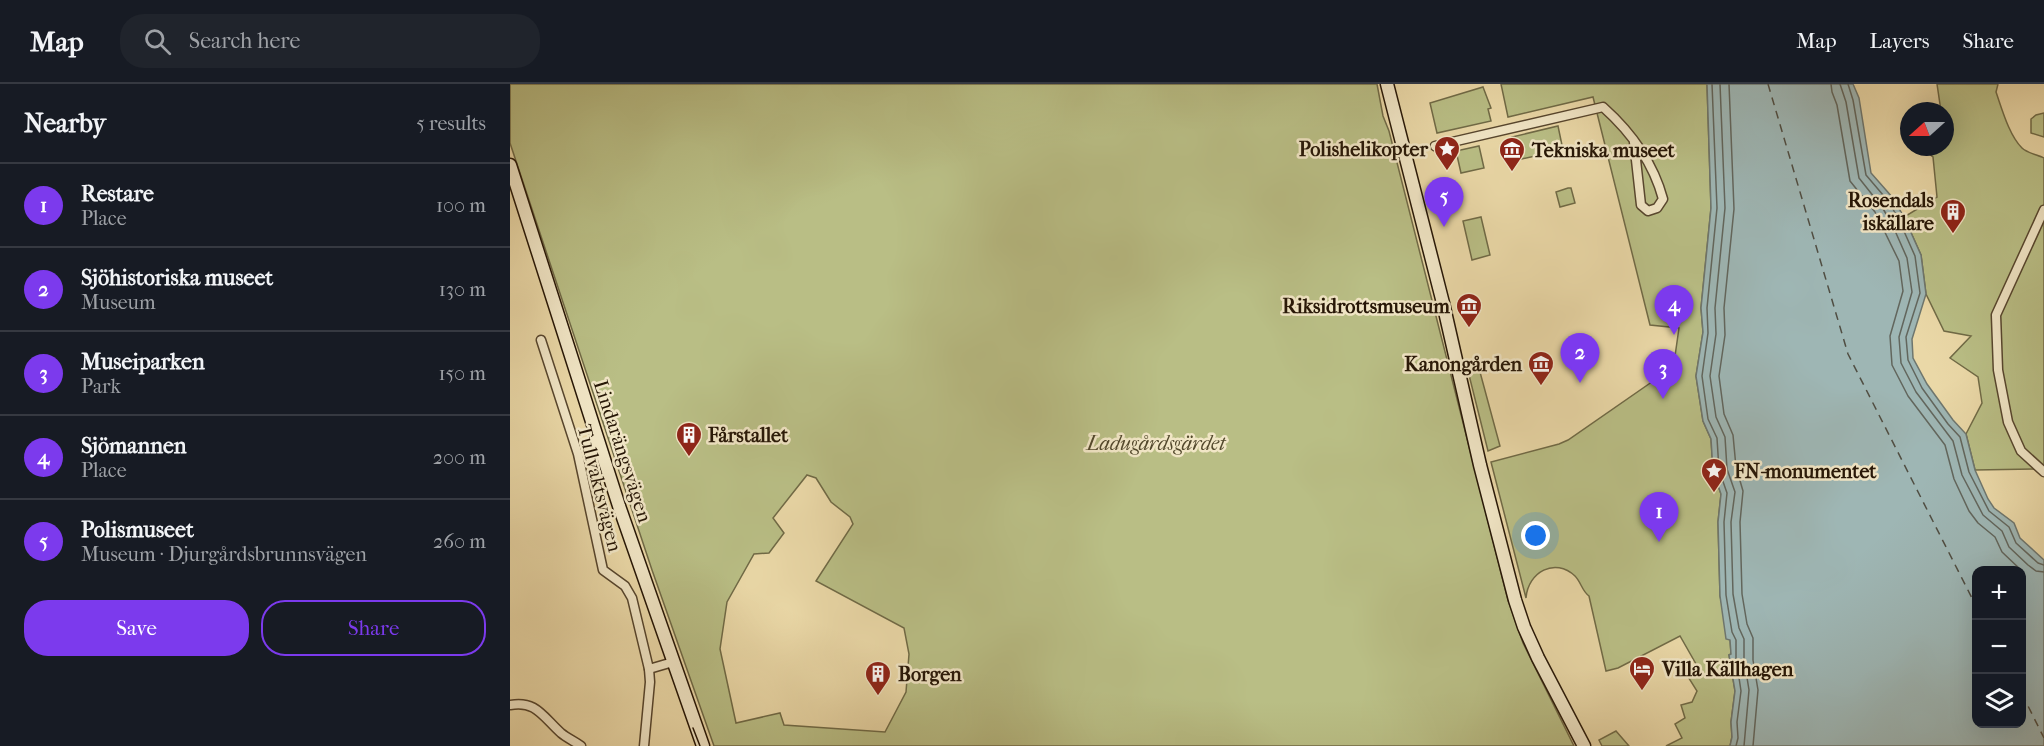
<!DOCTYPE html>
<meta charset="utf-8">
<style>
:root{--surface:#171b24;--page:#20242c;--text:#f1f3f6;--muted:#9ea1a6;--line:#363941;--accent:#7c3aed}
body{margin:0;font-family:"IM FELL French Canon",serif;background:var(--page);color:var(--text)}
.controls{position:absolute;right:18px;bottom:18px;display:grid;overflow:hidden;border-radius:12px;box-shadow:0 6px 24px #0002}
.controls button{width:54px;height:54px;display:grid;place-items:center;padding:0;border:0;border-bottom:2px solid var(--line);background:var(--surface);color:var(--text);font:30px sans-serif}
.compass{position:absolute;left:1390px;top:18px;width:54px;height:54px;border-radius:50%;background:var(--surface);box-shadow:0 6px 24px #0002;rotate:249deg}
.you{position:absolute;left:1026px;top:452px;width:21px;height:21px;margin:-15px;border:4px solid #fff;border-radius:50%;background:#1a73e8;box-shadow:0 0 0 9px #1a73e833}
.badge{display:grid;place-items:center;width:39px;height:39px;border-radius:50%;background:var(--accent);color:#fff;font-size:20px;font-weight:700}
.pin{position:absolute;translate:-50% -50px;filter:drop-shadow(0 2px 3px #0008)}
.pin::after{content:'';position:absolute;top:32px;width:21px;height:18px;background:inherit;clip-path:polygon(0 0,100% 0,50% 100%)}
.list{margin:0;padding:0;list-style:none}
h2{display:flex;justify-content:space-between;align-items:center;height:78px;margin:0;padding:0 24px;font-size:26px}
h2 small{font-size:20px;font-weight:400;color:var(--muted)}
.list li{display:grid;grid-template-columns:39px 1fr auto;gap:18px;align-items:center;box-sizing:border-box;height:84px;padding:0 24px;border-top:2px solid var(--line)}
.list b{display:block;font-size:22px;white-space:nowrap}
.list p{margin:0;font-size:20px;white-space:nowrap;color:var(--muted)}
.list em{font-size:20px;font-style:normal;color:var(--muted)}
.actions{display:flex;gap:12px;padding:18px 24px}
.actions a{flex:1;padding:14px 0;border:2px solid var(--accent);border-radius:24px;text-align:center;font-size:21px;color:var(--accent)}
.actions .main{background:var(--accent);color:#fff}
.icon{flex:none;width:33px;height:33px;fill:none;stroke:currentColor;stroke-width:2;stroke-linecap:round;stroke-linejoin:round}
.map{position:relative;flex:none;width:1534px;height:662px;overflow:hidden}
header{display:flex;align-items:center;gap:36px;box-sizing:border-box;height:84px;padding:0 30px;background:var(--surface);border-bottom:2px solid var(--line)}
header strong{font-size:28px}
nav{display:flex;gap:33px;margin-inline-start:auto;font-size:21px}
.search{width:420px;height:54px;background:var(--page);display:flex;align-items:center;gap:15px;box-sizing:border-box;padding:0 21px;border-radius:24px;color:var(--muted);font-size:22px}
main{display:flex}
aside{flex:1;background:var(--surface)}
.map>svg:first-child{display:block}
.green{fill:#b9be85;stroke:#706a46;stroke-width:1.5;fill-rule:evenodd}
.water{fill:#9eb6b4;stroke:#6e766e;stroke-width:1.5;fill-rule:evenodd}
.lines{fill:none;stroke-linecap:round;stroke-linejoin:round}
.shore{stroke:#62665d;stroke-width:1.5}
.ferry{stroke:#504e43;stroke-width:1.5;stroke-dasharray:8 6;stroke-linecap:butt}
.street-casing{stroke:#57462e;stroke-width:11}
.secondary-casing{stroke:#261606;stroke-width:15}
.street{stroke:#f1e6c6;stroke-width:8}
.secondary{stroke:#f1e6c6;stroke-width:12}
.tram{stroke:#261606;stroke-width:1.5}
.labels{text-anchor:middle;stroke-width:5;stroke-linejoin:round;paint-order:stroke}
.poi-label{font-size:20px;font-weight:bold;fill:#261606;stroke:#f1e6c6;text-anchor:start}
.park-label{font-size:20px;font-style:italic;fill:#52482c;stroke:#f1e6c6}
.street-label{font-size:20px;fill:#261606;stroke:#f1e6c6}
</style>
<header>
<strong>Map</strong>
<div class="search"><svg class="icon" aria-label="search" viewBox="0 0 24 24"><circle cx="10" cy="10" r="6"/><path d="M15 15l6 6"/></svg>Search here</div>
<nav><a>Map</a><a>Layers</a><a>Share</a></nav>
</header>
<main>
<aside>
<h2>Nearby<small>5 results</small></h2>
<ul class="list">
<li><span class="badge">1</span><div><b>Restare</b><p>Place</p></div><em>100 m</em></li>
<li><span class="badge">2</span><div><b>Sjöhistoriska museet</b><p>Museum</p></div><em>130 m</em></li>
<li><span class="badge">3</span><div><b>Museiparken</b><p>Park</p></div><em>150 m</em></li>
<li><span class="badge">4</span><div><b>Sjömannen</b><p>Place</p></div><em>200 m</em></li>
<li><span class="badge">5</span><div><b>Polismuseet</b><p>Museum · Djurgårdsbrunnsvägen</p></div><em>260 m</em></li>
</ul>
<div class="actions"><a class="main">Save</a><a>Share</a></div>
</aside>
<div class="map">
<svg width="1534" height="662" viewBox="0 0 1534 662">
<rect width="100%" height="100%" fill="#ead8a7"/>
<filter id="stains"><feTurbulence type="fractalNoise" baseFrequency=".00333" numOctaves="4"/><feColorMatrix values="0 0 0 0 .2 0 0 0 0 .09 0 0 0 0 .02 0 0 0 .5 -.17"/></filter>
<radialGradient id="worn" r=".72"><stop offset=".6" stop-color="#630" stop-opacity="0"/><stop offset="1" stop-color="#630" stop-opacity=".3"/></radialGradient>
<g class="green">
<path d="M0,0H867L873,32L879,47L998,516L1013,559L1064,662H204L142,486L0,59ZM297,391L306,394L321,418L340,433L343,440L306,497L394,544L399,570L396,608L375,648L274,641L270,629L226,639L210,565L217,518L244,470L259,469L274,449L263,434Z"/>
<path d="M991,0H1197L1201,124L1191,224L1193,248L1186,292L1193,337L1201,355L1203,387L1211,410L1208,438L1210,512L1220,555L1221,570L1219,571L1225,607L1221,638L1222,653L1220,662H1156L1172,654L1165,640L1175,634L1171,621L1182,618L1187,607L1175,588L1186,580L1170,552L1108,584L1096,587L1079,512C1072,507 1071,498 1065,492C1045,473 1018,488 1016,514L981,378L1049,360L1058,356L1159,286L1158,282L1164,279L1169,244L1140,241L1083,13L998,33Z"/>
<path d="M1427,0H1488L1486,8C1492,25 1499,51 1512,64C1517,69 1528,71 1534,74V389L1531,385L1465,386L1456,350L1472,319L1468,293L1440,274L1461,252L1434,247L1416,210L1411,171L1394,133L1427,113L1423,73L1410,63H1435V27H1431Z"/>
<polygon points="973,3 981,24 978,25 981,37 927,49 920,19"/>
<polygon points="1534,29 1534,53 1521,49 1521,35 1526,31"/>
<polygon points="1048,42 1053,66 1007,76 1002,53"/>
<polygon points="969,62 974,84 951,89 946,67"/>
<polygon points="1058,104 1061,104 1065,119 1050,123 1046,108"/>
<polygon points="971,133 980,171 962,176 953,137"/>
<polygon points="966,286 970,288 990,362 978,367 959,291 962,287"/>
<polygon points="1106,647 1119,662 1092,662 1089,656"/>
</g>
<path class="water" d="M1197,0H1343L1349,14L1361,89L1383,114L1394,133L1411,171L1416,210L1402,255L1403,274L1417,300L1443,336L1456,350L1465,386L1478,415L1484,424L1504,439L1510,454L1534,476V662H1220L1222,653L1221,638L1225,607L1219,571L1221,570L1220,556L1216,555L1210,512L1208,438L1211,410L1203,387L1201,355L1193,337L1186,292L1193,248L1191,224L1201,124ZM1466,486H1512V640H1466Z"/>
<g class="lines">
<g class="shore">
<polyline points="1202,0 1207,124 1197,224 1198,249 1192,292 1198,335 1207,354 1209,386 1217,409 1214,438 1216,511 1222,548 1226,556 1226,574 1231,607 1227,638 1228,654 1226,662"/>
<polyline points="1210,0 1215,124 1205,224 1206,250 1200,292 1206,333 1215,353 1217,385 1225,408 1221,438 1223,510 1229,544 1234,555 1234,575 1239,606 1234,662"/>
<polyline points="1219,0 1224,125 1214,224 1215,251 1209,292 1214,330 1223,351 1226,383 1233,407 1230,438 1232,510 1237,540 1243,554 1243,576 1248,606 1243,662"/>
<polyline points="1321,0 1322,8 1327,21 1340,97 1365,128 1389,177 1393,207 1380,252 1382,281 1398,312 1435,361 1444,395 1459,427 1468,439 1485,453 1492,468 1511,486"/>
<polyline points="1330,0 1336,18 1349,94 1372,123 1382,140 1397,174 1402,208 1389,253 1391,279 1406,308 1443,357 1452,391 1473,431 1492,447 1499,463 1518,481 1526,487 1534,488"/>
<polyline points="1338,0 1343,16 1356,91 1379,118 1389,136 1405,172 1410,209 1396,253 1398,276 1412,304 1438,340 1450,353 1459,388 1479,427 1499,443 1506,459 1528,479 1534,481"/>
</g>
<g class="ferry">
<polyline points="1258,0 1338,270 1466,522"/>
<polyline points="1512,610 1534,654"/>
</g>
<defs>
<g id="street">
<path d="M925,62L1093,23C1121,48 1143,78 1153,115L1147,124L1138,127L1131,121L1124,58"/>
<polyline points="1534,126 1486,231 1488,286 1498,338 1511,367 1534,388"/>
<polyline points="31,256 68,370 93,486 115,502 122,514 139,585 163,578"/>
<path d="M0,621C26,616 33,633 51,649C57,654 64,657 71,662"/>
<polyline points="134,662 140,598 139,585"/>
</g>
<g id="secondary">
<polyline points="877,0 933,219 970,381 1005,516 1014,543 1028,574 1074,662"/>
<polyline points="0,81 109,422 193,662"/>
</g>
</defs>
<use href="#street" class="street-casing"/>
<use href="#secondary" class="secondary-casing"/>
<use href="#street" class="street"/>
<use href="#secondary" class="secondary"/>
<polyline class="tram" points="183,644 190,662"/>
</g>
<defs>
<symbol id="sight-pin" viewBox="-11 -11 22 30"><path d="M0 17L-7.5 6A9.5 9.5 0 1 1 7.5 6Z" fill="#8f2418" stroke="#f1e6c6"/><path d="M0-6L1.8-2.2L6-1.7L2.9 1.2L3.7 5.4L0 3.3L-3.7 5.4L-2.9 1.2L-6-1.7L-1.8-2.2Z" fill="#fff"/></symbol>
<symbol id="museum-pin" viewBox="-11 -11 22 30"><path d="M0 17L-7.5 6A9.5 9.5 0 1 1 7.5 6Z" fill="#8f2418" stroke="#f1e6c6"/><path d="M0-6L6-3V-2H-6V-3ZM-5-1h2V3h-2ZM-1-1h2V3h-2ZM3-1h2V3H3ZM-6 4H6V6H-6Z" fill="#fff"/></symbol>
<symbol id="building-pin" viewBox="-11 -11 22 30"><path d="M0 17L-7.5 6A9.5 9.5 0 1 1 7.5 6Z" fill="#8f2418" stroke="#f1e6c6"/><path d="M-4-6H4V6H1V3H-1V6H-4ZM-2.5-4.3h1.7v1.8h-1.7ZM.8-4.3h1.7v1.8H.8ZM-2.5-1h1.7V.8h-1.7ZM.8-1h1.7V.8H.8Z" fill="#fff"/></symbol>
<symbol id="hotel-pin" viewBox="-11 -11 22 30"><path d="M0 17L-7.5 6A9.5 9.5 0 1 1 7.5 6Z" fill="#8f2418" stroke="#f1e6c6"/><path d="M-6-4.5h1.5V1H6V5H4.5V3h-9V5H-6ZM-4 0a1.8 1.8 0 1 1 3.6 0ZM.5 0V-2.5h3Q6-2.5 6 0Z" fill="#fff"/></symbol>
</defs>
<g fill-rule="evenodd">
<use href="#sight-pin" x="922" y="50" width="30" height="40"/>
<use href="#museum-pin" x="987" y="51" width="30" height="40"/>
<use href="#building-pin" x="1428" y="113" width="30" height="40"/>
<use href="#museum-pin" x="944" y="207" width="30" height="40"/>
<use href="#museum-pin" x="1016" y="265" width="30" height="40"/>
<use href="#building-pin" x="164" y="336" width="30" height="40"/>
<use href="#sight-pin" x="1189" y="372" width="30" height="40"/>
<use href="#hotel-pin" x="1117" y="570" width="30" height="40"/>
<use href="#building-pin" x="353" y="575" width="30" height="40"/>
</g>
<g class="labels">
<g class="poi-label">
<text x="918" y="72" text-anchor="end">Polishelikopter</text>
<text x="1022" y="73">Tekniska museet</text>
<text x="1424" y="123" text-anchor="end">Rosendals<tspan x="1424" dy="23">iskällare</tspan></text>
<text x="940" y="229" text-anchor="end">Riksidrottsmuseum</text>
<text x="1012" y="287" text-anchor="end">Kanongården</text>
<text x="198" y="358">Fårstallet</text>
<text x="1224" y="394">FN-monumentet</text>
<text x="1152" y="592">Villa Källhagen</text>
<text x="388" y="597">Borgen</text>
</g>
<g class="park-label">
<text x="646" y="366">Ladugårdsgärdet</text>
</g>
<g class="street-label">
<text transform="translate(113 367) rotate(72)" y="7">Lindarängsvägen</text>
<text transform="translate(90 404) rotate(76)" y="7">Tullvaktsvägen</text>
</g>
</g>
<rect width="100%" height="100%" filter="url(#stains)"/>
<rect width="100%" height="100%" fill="url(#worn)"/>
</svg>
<div class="controls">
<button>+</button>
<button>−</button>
<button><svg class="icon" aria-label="layers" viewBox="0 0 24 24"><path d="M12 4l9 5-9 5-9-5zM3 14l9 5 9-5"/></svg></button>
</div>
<svg class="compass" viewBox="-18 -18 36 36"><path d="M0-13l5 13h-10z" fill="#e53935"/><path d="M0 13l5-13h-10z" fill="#9ea1a6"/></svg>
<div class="you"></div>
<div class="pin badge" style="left:1149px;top:458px">1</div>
<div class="pin badge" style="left:1070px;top:299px">2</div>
<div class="pin badge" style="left:1153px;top:315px">3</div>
<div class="pin badge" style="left:1164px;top:251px">4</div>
<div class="pin badge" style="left:934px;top:143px">5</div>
</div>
</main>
